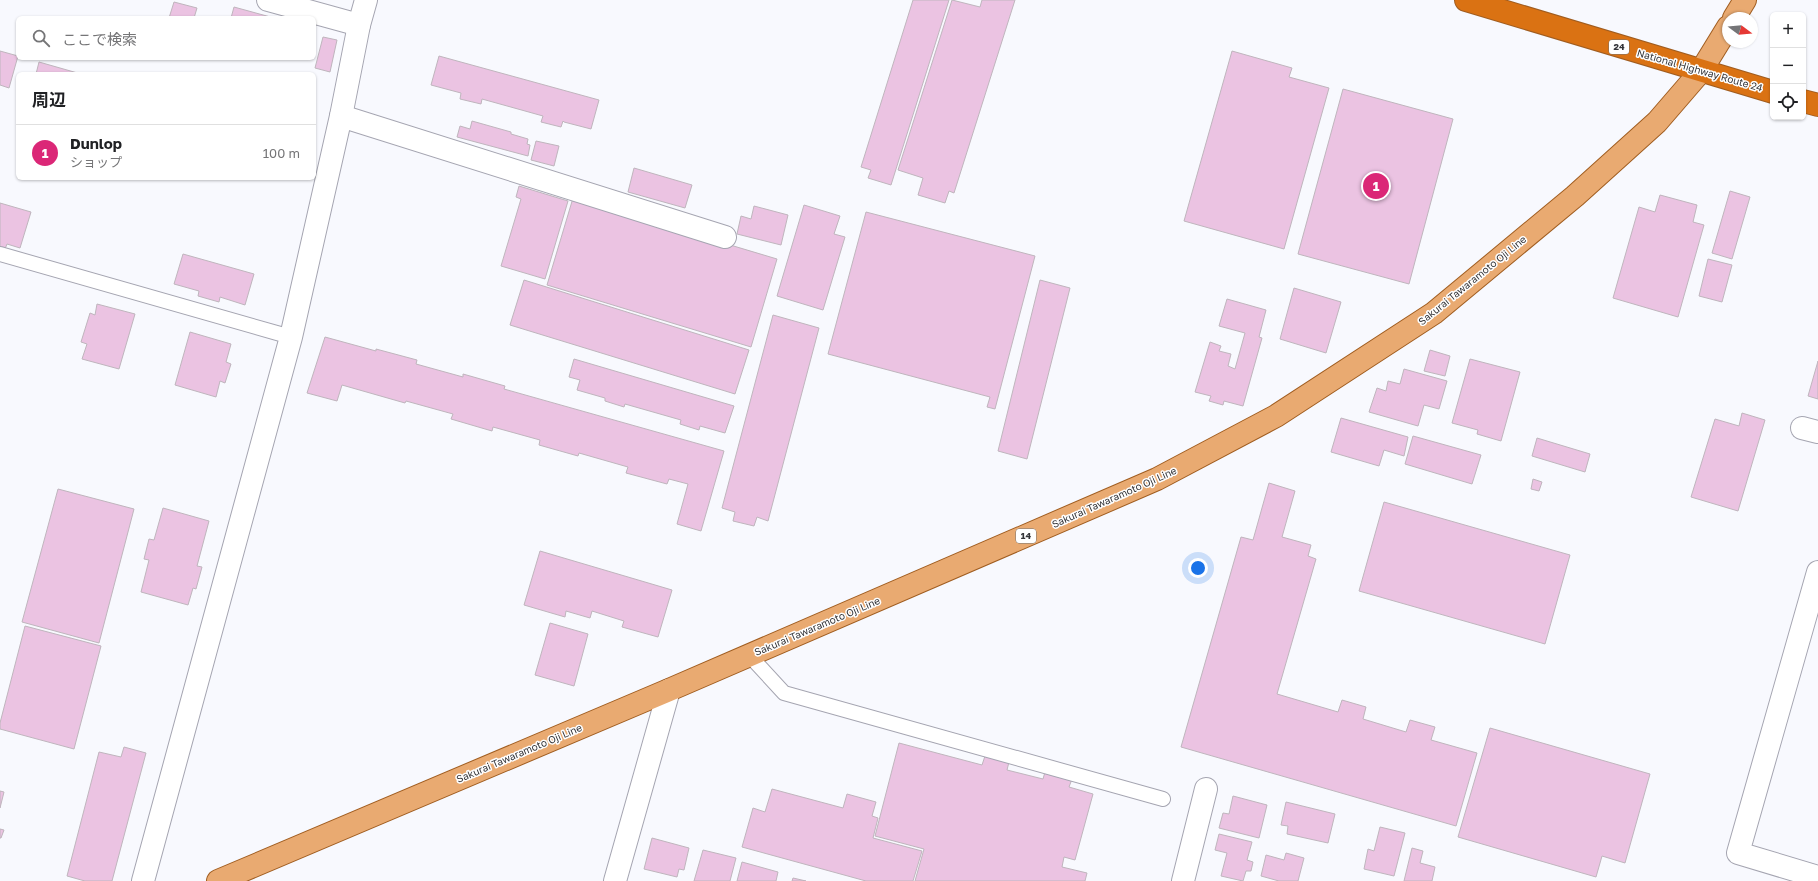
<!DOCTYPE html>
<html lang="ja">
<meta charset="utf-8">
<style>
:root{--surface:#fff;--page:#f2f2f2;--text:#202124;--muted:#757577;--line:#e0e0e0;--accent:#db2777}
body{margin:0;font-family:"Golos Text","Noto Sans JP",sans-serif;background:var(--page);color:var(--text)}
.controls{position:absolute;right:12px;top:12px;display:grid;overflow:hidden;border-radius:6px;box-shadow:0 1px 3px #0004}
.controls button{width:36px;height:36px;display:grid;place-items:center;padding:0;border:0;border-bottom:1px solid var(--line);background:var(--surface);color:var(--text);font:20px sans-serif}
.compass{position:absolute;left:1722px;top:12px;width:36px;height:36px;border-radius:50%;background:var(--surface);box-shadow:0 1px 3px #0004;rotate:106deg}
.you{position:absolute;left:1198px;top:568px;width:14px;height:14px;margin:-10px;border:3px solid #fff;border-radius:50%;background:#1a73e8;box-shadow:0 0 0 6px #1a73e833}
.badge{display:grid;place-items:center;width:26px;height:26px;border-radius:50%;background:var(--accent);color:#fff;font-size:13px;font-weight:700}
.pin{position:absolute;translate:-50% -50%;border:2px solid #fff;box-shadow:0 1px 4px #0006}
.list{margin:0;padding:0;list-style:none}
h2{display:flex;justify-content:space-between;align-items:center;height:52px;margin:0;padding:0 16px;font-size:17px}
h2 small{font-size:13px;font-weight:400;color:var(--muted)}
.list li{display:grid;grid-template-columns:26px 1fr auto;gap:12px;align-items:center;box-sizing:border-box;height:56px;padding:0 16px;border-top:1px solid var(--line)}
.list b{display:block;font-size:15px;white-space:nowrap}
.list p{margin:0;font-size:13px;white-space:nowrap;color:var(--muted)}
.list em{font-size:13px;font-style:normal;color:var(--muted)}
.icon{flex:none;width:22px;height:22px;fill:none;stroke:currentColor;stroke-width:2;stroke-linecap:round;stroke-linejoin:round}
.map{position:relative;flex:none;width:1818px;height:881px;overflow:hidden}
.search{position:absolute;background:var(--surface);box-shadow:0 1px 3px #0004;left:16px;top:16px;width:300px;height:44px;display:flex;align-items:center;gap:10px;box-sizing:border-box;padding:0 14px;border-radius:6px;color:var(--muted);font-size:15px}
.panel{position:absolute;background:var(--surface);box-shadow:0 1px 3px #0004;left:16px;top:72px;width:300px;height:108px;border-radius:6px}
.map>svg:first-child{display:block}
.building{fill:#ebc3e2;stroke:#bfb5bd}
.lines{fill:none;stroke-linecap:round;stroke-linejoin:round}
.lane-casing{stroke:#a5a5b1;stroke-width:16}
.street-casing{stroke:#a5a5b1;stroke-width:24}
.secondary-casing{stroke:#a5a5b1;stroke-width:24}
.primary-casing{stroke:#a05d20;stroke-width:24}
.highway-casing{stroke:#a05d20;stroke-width:24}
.lane{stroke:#fff;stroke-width:14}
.street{stroke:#fff;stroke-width:22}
.secondary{stroke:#fff;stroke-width:22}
.primary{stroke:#e9aa71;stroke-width:22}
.highway{stroke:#da7213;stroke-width:22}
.labels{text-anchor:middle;stroke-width:3;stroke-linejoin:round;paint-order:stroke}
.shield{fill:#fff;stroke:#717274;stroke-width:1}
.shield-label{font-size:9px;font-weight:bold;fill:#343539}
.street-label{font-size:10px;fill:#343539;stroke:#fff}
</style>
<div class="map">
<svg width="1818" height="881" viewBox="0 0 1818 881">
<rect width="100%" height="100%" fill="#f8f9fe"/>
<g class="building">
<polygon points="913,0 949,0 891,185 868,178 871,170 861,167"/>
<polygon points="952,0 980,7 982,0 1015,0 954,193 949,191 945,203 918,195 923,178 898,170"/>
<polygon points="174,2 197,8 194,18 169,18"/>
<polygon points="234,7 274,18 231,18"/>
<polygon points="323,37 337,40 330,72 315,68"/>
<polygon points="0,51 18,56 9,88 0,85"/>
<polygon points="1232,51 1292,68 1289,77 1329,88 1284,249 1184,221"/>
<polygon points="439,56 599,100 591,129 564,122 563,121 561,127 541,122 543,116 482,99 481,104 460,99 461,93 431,85"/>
<polygon points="39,62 81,74 36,74"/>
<polygon points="1343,89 1453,119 1409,284 1298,254"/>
<polygon points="472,121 511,132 511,134 528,139 527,144 530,145 528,156 457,137 460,126 470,129"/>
<polygon points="536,141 559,146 554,166 531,160"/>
<polygon points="634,168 692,185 685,208 628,192"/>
<polygon points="519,186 568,201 545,279 501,266 521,199 516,197"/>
<polygon points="1730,191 1750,197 1732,259 1712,253"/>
<polygon points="1660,195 1697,205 1693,222 1704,225 1678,317 1613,298 1639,207 1655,212"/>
<polygon points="573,198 777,259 751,347 547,285"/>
<polygon points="0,203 31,212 20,248 7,244 5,249 0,247"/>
<polygon points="804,205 840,216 834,234 845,237 823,310 777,296"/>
<polygon points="754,206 788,215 781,245 737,234 741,216 751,219"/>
<polygon points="866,212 1035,256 995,409 987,407 990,397 828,354"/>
<polygon points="183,254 254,274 245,305 220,297 219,302 198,296 199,291 174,284"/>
<polygon points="1708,259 1732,265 1722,302 1699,296"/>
<polygon points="524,280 749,350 735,394 510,325"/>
<polygon points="1040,280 1070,288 1027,459 998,451"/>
<polygon points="1294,288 1341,302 1326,353 1280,339"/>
<polygon points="1227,299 1266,310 1259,337 1262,338 1243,406 1224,401 1223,405 1209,401 1211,396 1195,392 1210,342 1221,346 1219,351 1231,354 1228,366 1235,369 1245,333 1219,326"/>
<polygon points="97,304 135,314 119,369 82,359 87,344 81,342 90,313 95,315"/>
<polygon points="773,315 819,328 768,521 757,517 754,526 733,521 735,512 722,508"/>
<polygon points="190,332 231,344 226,362 231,364 225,383 220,381 216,397 175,385"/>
<polygon points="325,337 376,351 376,349 417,360 416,364 463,377 463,374 505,386 504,389 724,451 701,531 677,524 688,484 669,479 667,484 626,473 628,467 579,453 578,456 539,445 540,440 493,427 492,431 451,419 453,414 406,401 405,403 342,385 337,401 307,393"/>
<polygon points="1430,350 1450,356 1445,376 1424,371"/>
<polygon points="574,359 734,406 725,433 700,426 699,430 680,424 681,420 625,404 624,407 605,401 605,398 577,390 580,380 569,377"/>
<polygon points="1470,359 1520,372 1501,441 1477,434 1478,430 1452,423"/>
<polygon points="1818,361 1818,399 1808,396"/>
<polygon points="1404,369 1447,381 1439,409 1424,405 1418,426 1369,412 1377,388 1386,391 1388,381 1400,384"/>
<polygon points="1742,413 1765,420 1738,511 1691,497 1715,419 1739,426"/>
<polygon points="1341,418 1408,437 1404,456 1384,450 1379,466 1331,452"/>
<polygon points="1413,436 1481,455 1472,484 1405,464"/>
<polygon points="1537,438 1590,454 1585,472 1532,456"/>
<polygon points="1533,479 1542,482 1539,491 1531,489"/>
<polygon points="1269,483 1295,491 1282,537 1311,545 1308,556 1316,559 1277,694 1338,712 1342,700 1366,707 1363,719 1406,732 1410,720 1435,727 1431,740 1477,753 1456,826 1181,747 1241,537 1253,540"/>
<polygon points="58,489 134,509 99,643 22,622"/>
<polygon points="1384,502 1570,555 1545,644 1359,591"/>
<polygon points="163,508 209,521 197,566 202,567 196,589 193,588 188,605 141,592 149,560 144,559 149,539 154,540"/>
<polygon points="540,551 672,590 658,637 622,627 624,621 592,611 590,618 566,611 565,617 524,605"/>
<polygon points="550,623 588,634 574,686 535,675"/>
<polygon points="25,626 101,646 74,749 0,729 0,723"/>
<polygon points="1490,728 1650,774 1625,863 1602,856 1596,877 1458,837"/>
<polygon points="899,743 982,765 985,756 1009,762 1007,770 1043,779 1045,772 1072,779 1069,787 1093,794 1075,860 1064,857 1062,867 1087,873 1085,881 915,881 924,849 875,836"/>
<polygon points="124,747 146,753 112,881 85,881 67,876 99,752 121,757"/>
<polygon points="772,789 843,808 847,794 876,802 872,816 878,818 873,838 922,851 913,881 866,881 742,847 753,808 765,812"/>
<polygon points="0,791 4,792 0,808"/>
<polygon points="1233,796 1267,805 1259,838 1219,828 1223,813 1229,814"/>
<polygon points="1286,802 1335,814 1328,843 1287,834 1288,826 1281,825"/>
<polygon points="1380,827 1405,833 1394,876 1364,869 1368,849 1374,851"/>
<polygon points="0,829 4,830 1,838 0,838"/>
<polygon points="1219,834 1252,842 1247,860 1253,862 1251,871 1246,871 1243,881 1221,876 1227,853 1215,850"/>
<polygon points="652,838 689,848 684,870 679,869 677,877 644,869"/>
<polygon points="1412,848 1423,851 1420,863 1435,867 1432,881 1404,881"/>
<polygon points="703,850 736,858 730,881 694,881"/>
<polygon points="1286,853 1304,858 1298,881 1279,881 1261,876 1266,855 1284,860"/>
<polygon points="742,862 778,872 776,881 737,881"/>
<polygon points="793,878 806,881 792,881"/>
</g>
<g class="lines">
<defs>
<g id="lane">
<polyline points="0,254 291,337"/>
<polyline points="749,655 784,693 1163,799"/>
</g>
<g id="street">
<polyline points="268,0 359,25"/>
<polyline points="341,116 725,237"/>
<polyline points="1802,428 1818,432"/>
<polyline points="1818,572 1738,853 1818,877"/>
<polyline points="615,881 669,690"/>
<polyline points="1183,881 1206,789"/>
</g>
<polyline id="secondary" points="143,881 291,337 341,116 359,25 366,0"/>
<g id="primary">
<polyline points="1734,18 1745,0"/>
<polyline points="218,881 669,690 1157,479 1276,416 1434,313 1575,196 1657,122 1701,71 1728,27"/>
</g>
<g id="highway">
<polyline points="1466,0 1773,92"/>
<polyline points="1803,101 1818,105"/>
</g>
</defs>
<use href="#lane" class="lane-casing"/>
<use href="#street" class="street-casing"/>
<use href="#secondary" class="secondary-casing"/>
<use href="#primary" class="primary-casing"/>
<use href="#highway" class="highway-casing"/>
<use href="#lane" class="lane"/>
<use href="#street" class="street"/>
<use href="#secondary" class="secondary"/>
<use href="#primary" class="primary"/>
<use href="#highway" class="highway"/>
</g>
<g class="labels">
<g class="shield">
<rect x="1609" y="40" width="20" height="14" rx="3"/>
<rect x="1016" y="529" width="20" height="14" rx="3"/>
</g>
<g class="shield-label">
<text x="1619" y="50">24</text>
<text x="1026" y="539">14</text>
</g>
<g class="street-label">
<text transform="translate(1700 70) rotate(16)" y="4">National Highway Route 24</text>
<text transform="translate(1472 280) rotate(-39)" y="4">Sakurai Tawaramoto Oji Line</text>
<text transform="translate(1114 497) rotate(-24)" y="4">Sakurai Tawaramoto Oji Line</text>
<text transform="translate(817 626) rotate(-23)" y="4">Sakurai Tawaramoto Oji Line</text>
<text transform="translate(519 753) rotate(-23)" y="4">Sakurai Tawaramoto Oji Line</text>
</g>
</g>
</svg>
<div class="controls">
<button>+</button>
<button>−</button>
<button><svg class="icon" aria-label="locate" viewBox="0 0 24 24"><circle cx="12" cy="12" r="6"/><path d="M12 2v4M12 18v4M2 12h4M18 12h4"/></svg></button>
</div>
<svg class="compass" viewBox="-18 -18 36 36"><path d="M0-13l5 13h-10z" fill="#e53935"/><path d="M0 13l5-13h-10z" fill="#757577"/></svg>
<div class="you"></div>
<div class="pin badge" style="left:1376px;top:186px">1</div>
<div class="search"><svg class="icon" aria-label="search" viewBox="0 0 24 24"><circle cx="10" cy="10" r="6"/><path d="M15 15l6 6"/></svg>ここで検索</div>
<section class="panel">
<h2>周辺<small></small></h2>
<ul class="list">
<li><span class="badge">1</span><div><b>Dunlop</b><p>ショップ</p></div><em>100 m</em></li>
</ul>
</section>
</div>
